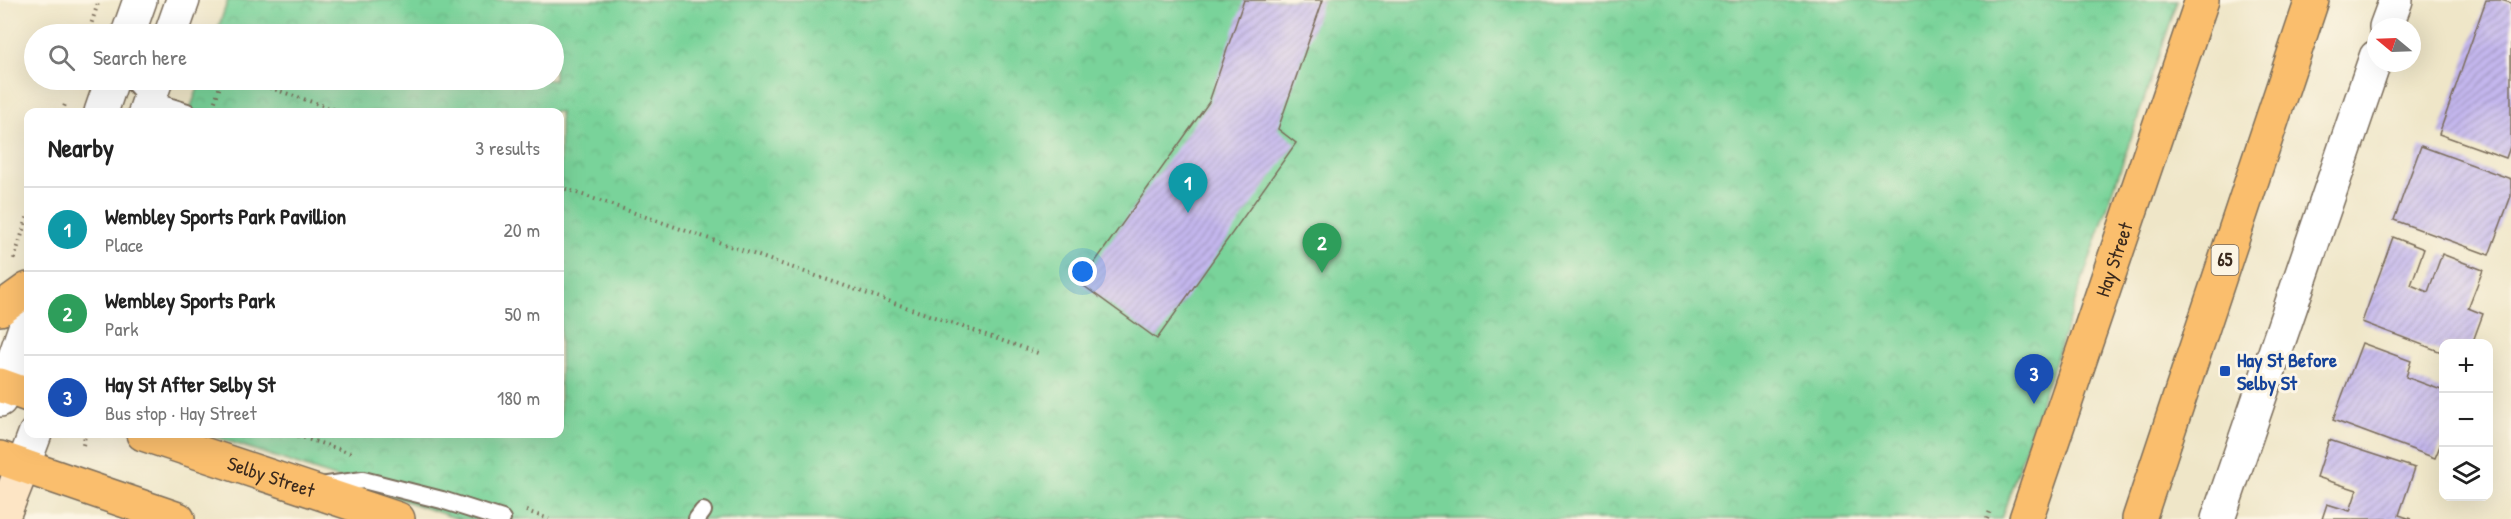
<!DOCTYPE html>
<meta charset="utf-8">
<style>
:root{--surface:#fff;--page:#f2f2f2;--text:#222;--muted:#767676;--line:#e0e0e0;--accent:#1f6fb2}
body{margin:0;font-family:"Patrick Hand",sans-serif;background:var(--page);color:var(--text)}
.controls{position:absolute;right:18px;bottom:18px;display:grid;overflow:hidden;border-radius:12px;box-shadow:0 6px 24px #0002}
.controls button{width:54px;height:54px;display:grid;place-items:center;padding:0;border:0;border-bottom:2px solid var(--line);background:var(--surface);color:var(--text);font:30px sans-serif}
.compass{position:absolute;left:2367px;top:18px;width:54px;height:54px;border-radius:50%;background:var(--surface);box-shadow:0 6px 24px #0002;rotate:289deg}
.you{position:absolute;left:1083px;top:272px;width:21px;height:21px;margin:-15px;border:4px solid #fff;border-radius:50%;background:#1a73e8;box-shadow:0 0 0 9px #1a73e833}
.badge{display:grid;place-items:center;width:39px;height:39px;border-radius:50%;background:var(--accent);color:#fff;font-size:20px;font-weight:700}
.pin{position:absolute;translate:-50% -50px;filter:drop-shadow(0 2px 3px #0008)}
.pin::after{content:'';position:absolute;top:32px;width:21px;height:18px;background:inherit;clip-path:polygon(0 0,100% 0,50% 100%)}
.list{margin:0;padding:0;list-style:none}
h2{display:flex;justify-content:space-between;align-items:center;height:78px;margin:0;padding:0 24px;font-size:26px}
h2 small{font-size:20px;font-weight:400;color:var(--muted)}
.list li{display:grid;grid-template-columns:39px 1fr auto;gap:18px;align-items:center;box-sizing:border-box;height:84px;padding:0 24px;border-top:2px solid var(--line)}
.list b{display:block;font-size:22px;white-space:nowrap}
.list p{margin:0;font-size:20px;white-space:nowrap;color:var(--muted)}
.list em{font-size:20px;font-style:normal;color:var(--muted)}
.icon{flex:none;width:33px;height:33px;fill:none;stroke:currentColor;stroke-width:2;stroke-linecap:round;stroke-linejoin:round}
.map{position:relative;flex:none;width:2511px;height:519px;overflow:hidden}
.search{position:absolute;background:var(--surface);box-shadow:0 6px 24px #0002;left:24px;top:24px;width:540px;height:66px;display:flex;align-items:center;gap:15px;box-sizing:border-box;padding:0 21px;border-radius:33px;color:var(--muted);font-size:22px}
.panel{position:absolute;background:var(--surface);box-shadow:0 6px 24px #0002;left:24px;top:108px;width:540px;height:330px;border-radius:12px}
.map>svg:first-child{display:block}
.park{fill:url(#park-crowns);stroke:#5a7e5c;stroke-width:1.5}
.building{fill:url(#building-hatch)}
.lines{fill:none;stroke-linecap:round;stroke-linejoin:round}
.lane-casing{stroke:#7a6c5a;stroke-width:20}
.street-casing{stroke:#7a6c5a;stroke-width:36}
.secondary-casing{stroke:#7a6c5a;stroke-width:36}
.primary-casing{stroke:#7a6c5a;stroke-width:36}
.path{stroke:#7a6c5a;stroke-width:4;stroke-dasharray:1.5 4.5;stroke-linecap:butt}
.lane{stroke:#fff;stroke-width:16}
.street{stroke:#fff;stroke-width:33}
.secondary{stroke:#fde5c5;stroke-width:33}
.primary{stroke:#fabe6d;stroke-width:33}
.transit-dot{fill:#1a4fb4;stroke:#fcf5e5;stroke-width:2}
.labels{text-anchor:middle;stroke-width:6;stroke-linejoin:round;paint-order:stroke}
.shield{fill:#fcf5e5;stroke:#75675a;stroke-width:1.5}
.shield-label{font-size:18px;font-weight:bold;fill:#3b2a1e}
.street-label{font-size:20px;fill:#3b2a1e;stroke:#fcf5e5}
.transit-label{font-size:20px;font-weight:bold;fill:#164399;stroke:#fcf5e5;text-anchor:start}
</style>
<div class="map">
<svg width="2511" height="519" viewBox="0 0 2511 519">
<defs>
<pattern id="park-crowns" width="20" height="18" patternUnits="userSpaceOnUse" patternTransform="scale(1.5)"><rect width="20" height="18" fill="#79d39a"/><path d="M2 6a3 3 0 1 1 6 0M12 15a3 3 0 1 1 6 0" fill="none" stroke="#6ab584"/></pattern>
<pattern id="building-hatch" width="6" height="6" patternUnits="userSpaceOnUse" patternTransform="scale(1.5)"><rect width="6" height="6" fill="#c4b7ee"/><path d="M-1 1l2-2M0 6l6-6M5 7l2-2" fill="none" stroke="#a095c0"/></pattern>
</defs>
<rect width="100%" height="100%" fill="#fcf5e5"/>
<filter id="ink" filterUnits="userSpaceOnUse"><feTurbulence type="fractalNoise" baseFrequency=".0167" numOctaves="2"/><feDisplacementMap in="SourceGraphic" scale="12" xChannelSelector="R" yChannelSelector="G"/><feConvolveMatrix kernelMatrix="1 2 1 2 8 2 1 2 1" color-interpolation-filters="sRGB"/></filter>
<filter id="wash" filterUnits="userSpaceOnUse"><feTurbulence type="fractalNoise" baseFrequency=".008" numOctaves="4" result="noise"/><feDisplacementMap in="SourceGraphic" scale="24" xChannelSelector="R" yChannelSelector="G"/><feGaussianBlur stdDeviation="1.35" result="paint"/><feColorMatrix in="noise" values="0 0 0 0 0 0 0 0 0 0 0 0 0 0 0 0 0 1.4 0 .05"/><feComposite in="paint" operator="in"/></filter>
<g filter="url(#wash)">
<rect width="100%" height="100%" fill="#efe6c8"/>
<polygon class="park" points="228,0 2178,0 2001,519 458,519 208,434 560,434 560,112 189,112 201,80 554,80 554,34 216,34"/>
<g id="blocks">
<g class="building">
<polygon points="1244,0 1323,0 1278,129 1296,143 1157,339 1080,283 1209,102"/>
<polygon points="2486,0 2501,0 2511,3 2511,144 2506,158 2439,134"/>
<polygon points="2421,146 2511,179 2511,196 2489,255 2394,220"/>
<polygon points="2393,237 2424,249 2411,285 2428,292 2442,254 2483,270 2468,308 2483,314 2472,344 2444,344 2444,353 2362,322"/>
<polygon points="2362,343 2411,361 2406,377 2444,391 2444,436 2435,458 2333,420"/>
<polygon points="2329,440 2415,468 2399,515 2411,519 2322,519 2327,504 2350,511 2357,490 2317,477"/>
</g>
</g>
</g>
<g filter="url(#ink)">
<use href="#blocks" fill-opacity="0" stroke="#7a6c5a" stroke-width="1.5"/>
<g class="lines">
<defs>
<g id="lane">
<polyline points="131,80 149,100 187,112"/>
<polyline points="320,486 363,480 442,500 502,519"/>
<polyline points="697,519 703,511"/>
</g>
<g id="street">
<polyline points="2386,27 2396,0"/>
<polyline points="128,34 140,0"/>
<polyline points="171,34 183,0"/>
<polyline points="101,112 112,80"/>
<polyline points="145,112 156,80"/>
<polyline points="0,400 28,319"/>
<polyline points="23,466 35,434"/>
<polyline points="2218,519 2376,57"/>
</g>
<polyline id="secondary" points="2,519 23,466"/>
<g id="primary">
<polyline points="0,309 28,289"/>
<polyline points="0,385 28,395"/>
<path id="s1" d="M143,434L398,519"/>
<polyline points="0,458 178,519"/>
<path id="s2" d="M2026,519L2202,0"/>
<polyline points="2139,519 2312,0"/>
</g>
</defs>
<use href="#lane" class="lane-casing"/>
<use href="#street" class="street-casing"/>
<use href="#secondary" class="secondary-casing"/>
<use href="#primary" class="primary-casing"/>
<g class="path">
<polyline points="88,34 99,0"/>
<polyline points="247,80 342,112"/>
<polyline points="213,107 222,80"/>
<polyline points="62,112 66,102"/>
<polyline points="560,187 1038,353"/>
<polyline points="14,259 28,215"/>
<polyline points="292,434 354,454"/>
<polyline points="83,445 85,436"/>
<polyline points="526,511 549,519"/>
<polyline points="1987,519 1991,508"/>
</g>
<use href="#lane" class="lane"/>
<use href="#street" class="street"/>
<use href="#secondary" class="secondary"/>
<use href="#primary" class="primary"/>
</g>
</g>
<rect class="transit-dot" x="2219" y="365" width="12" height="12" rx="3"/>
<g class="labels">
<rect class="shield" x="2211.5" y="245" width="27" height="30" rx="4.5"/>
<g class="shield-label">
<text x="2225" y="266">65</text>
</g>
<g class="street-label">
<text dy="7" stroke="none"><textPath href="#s2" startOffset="274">Hay Street</textPath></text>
<text dy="7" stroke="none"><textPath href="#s1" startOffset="135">Selby Street</textPath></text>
</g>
<g class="transit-label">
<text x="2237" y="367">Hay St Before<tspan x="2237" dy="23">Selby St</tspan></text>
</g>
</g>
</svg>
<div class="controls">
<button>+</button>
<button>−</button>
<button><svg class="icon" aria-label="layers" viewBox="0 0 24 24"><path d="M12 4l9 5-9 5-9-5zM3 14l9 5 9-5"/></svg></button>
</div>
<svg class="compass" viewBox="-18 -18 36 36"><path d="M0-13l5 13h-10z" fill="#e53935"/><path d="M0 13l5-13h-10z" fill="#767676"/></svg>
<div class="you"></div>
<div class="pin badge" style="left:1188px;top:213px;background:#0f9aa8">1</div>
<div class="pin badge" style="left:1322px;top:273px;background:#2e9e5b">2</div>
<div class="pin badge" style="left:2034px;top:404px;background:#1a4fb4">3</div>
<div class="search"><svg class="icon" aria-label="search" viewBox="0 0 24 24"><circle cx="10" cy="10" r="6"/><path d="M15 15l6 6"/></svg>Search here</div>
<section class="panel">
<h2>Nearby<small>3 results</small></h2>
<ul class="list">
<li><span class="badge" style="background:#0f9aa8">1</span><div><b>Wembley Sports Park Pavillion</b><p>Place</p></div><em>20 m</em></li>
<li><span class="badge" style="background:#2e9e5b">2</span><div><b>Wembley Sports Park</b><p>Park</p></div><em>50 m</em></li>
<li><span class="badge" style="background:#1a4fb4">3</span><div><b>Hay St After Selby St</b><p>Bus stop · Hay Street</p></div><em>180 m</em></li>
</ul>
</section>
</div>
